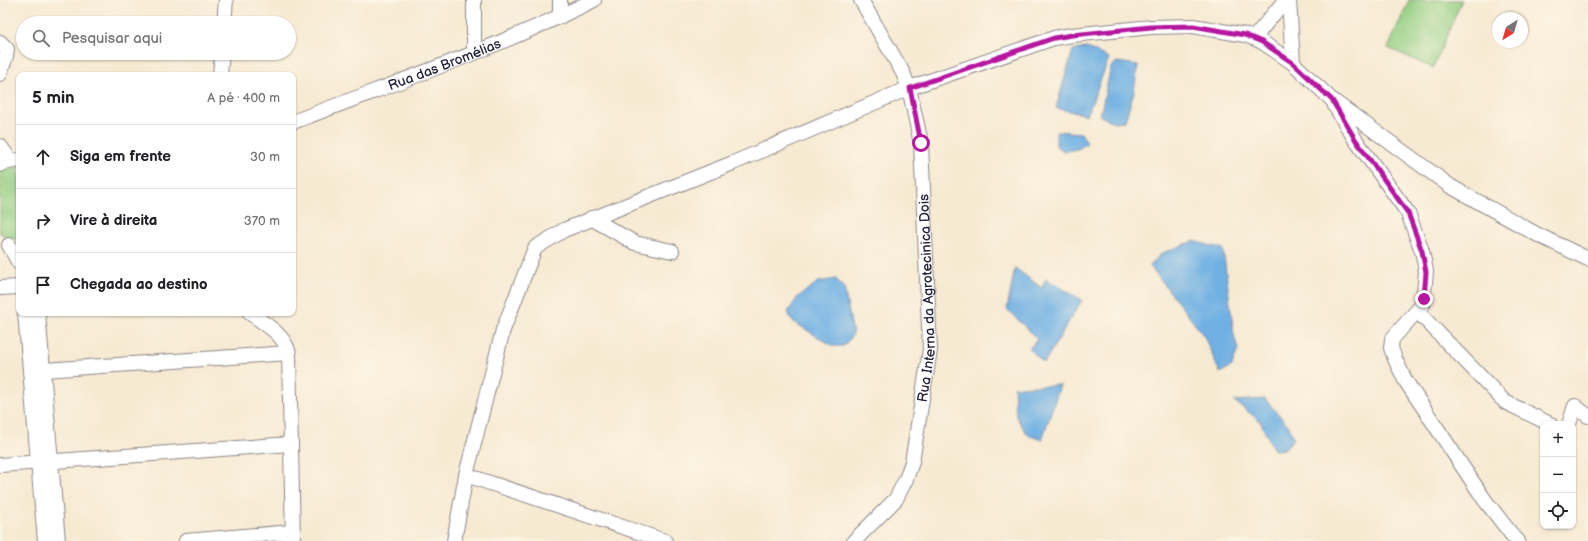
<!DOCTYPE html>
<html lang="pt">
<meta charset="utf-8">
<style>
:root{--surface:#fff;--page:#f6f6f6;--text:#202124;--muted:#757577;--line:#e0e0e0}
body{margin:0;font-family:"Balsamiq Sans",sans-serif;background:var(--page);color:var(--text)}
.controls{position:absolute;right:12px;bottom:12px;display:grid;overflow:hidden;border-radius:8px;box-shadow:0 1px 3px #0004}
.controls button{width:36px;height:36px;display:grid;place-items:center;padding:0;border:0;border-bottom:1px solid var(--line);background:var(--surface);color:var(--text);font:20px sans-serif}
.compass{position:absolute;left:1492px;top:12px;width:36px;height:36px;border-radius:50%;background:var(--surface);box-shadow:0 1px 3px #0004;rotate:217deg}
.stop{position:absolute;width:12px;height:12px;margin:-9px;border:3px solid #b5179e;border-radius:50%;background:#fff}
.stop.end{background:#b5179e;border-color:#fff;box-shadow:0 1px 4px #0008}
.list{margin:0;padding:0;list-style:none}
h2{display:flex;justify-content:space-between;align-items:center;height:52px;margin:0;padding:0 16px;font-size:17px}
h2 small{font-size:13px;font-weight:400;color:var(--muted)}
.list li{display:grid;grid-template-columns:26px 1fr auto;gap:12px;align-items:center;box-sizing:border-box;height:64px;padding:0 16px;border-top:1px solid var(--line)}
.list b{display:block;font-size:15px;white-space:nowrap}
.list em{font-size:13px;font-style:normal;color:var(--muted)}
.icon{flex:none;width:22px;height:22px;fill:none;stroke:currentColor;stroke-width:2;stroke-linecap:round;stroke-linejoin:round}
.map{position:relative;flex:none;width:1588px;height:541px;overflow:hidden}
.search{position:absolute;background:var(--surface);box-shadow:0 1px 3px #0004;left:16px;top:16px;width:280px;height:44px;display:flex;align-items:center;gap:10px;box-sizing:border-box;padding:0 14px;border-radius:22px;color:var(--muted);font-size:15px}
.panel{position:absolute;background:var(--surface);box-shadow:0 1px 3px #0004;left:16px;top:72px;width:280px;height:244px;border-radius:8px}
.map>svg:first-child{display:block}
.green{fill:#95cf83;stroke:#5c785f}
.water{fill:#70b0e3;stroke:#49698f}
.lines{fill:none;stroke-linecap:round;stroke-linejoin:round}
.minor-casing{stroke:#8c8687;stroke-width:16}
.minor{stroke:#fff;stroke-width:14}
.route{stroke:#b5179e;stroke-width:5}
.labels{text-anchor:middle;stroke-width:3.5;stroke-linejoin:round;paint-order:stroke}
.street-label{font-size:14px;fill:#22223b;stroke:#fcf5e5}
</style>
<div class="map">
<svg width="1588" height="541" viewBox="0 0 1588 541">
<rect width="100%" height="100%" fill="#fcf5e5"/>
<filter id="ink" filterUnits="userSpaceOnUse"><feTurbulence type="fractalNoise" baseFrequency=".025" numOctaves="2"/><feDisplacementMap in="SourceGraphic" scale="8" xChannelSelector="R" yChannelSelector="G"/><feConvolveMatrix kernelMatrix="1 2 1 2 8 2 1 2 1" color-interpolation-filters="sRGB"/></filter>
<filter id="wash" filterUnits="userSpaceOnUse"><feTurbulence type="fractalNoise" baseFrequency=".012" numOctaves="4" result="noise"/><feDisplacementMap in="SourceGraphic" scale="16" xChannelSelector="R" yChannelSelector="G"/><feGaussianBlur stdDeviation="0.9" result="paint"/><feColorMatrix in="noise" values="0 0 0 0 0 0 0 0 0 0 0 0 0 0 0 0 0 1.4 0 .05"/><feComposite in="paint" operator="in"/></filter>
<g filter="url(#wash)">
<rect width="100%" height="100%" fill="#f7ead3"/>
<g class="green">
<polygon points="1409,0 1462,0 1433,68 1388,48"/>
<polygon points="19,166 19,240 18,240 6,237 0,233 0,173 6,169"/>
</g>
<g class="water">
<polygon points="1087,48 1109,58 1087,115 1056,108 1073,50"/>
<polygon points="1117,62 1138,65 1134,91 1125,121 1114,122 1100,116 1111,67"/>
<polygon points="1056,131 1081,133 1087,143 1078,149 1064,151 1056,146"/>
<polygon points="1194,241 1223,249 1234,335 1238,349 1232,366 1220,373 1204,336 1150,266 1162,253"/>
<polygon points="1015,268 1042,288 1046,279 1082,300 1044,363 1029,349 1037,339 1007,309"/>
<polygon points="836,279 844,288 853,334 844,346 833,346 792,321 788,312 798,297 818,282"/>
<polygon points="1060,385 1042,440 1028,435 1016,417 1014,387"/>
<polygon points="1265,399 1288,425 1294,439 1284,449 1274,450 1260,421 1234,401"/>
</g>
</g>
<g filter="url(#ink)">
<g class="lines">
<defs>
<g id="minor">
<polyline points="474,0 474,53"/>
<polyline points="560,0 560,17"/>
<polyline points="1289,0 1293,63"/>
<polyline points="224,23 226,0"/>
<polyline points="1254,38 1285,0"/>
<polyline points="0,42 7,49 6,56 0,74"/>
<polyline points="220,75 222,53"/>
<polyline points="1335,106 1355,139 1408,213 1422,251 1426,271 1423,304 1392,339 1391,348 1395,359 1405,380 1484,499 1512,535 1518,541"/>
<path id="s1" d="M293,122C394,83 497,48 594,0"/>
<polyline points="0,146 11,161"/>
<polyline points="0,165 3,163 19,160"/>
<polyline points="591,218 635,243 672,251"/>
<polyline points="9,245 19,263"/>
<polyline points="0,288 19,287"/>
<polyline points="1418,312 1505,402 1550,424"/>
<polyline points="25,313 45,541"/>
<polyline points="38,313 58,541"/>
<path d="M250,313C265,324 284,334 289,353L293,541"/>
<polyline points="30,371 289,353"/>
<polyline points="1569,424 1575,406 1588,416"/>
<polyline points="0,465 291,444"/>
<polyline points="466,475 665,541"/>
<polyline points="186,541 292,532"/>
<polyline points="454,541 466,475 503,330 535,248 564,230 733,163 909,88 1054,38 1072,35 1151,27 1193,26 1245,35 1254,38 1262,42 1293,63 1332,100 1450,186 1538,235 1588,259"/>
<path id="s2" d="M854,541L896,499L906,479L912,462L930,350L921,143L909,88L903,73L861,0"/>
</g>
</defs>
<use href="#minor" class="minor-casing"/>
<use href="#minor" class="minor"/>
</g>
</g>
<g class="lines" filter="url(#ink)">
<polyline class="route" points="921,143 910,88 1054,38 1072,35 1151,27 1193,26 1245,35 1262,42 1293,63 1332,100 1355,139 1408,213 1422,251 1426,272 1424,299"/>
</g>
<g class="labels">
<g class="street-label">
<text dy="5" stroke="none"><textPath href="#s1" startOffset="162">Rua das Bromélias</textPath></text>
<text dy="5" stroke="none"><textPath href="#s2" startOffset="265">Rua Interna da Agrotecinica Dois</textPath></text>
</g>
</g>
</svg>
<div class="controls">
<button>+</button>
<button>−</button>
<button><svg class="icon" aria-label="locate" viewBox="0 0 24 24"><circle cx="12" cy="12" r="6"/><path d="M12 2v4M12 18v4M2 12h4M18 12h4"/></svg></button>
</div>
<svg class="compass" viewBox="-18 -18 36 36"><path d="M0-13l5 13h-10z" fill="#e53935"/><path d="M0 13l5-13h-10z" fill="#757577"/></svg>
<div class="stop" style="left:921px;top:143px"></div>
<div class="stop end" style="left:1424px;top:299px"></div>
<div class="search"><svg class="icon" aria-label="search" viewBox="0 0 24 24"><circle cx="10" cy="10" r="6"/><path d="M15 15l6 6"/></svg>Pesquisar aqui</div>
<section class="panel">
<h2>5 min<small>A pé · 400 m</small></h2>
<ul class="list">
<li><svg class="icon" aria-label="ahead" viewBox="0 0 24 24"><path d="M12 20V5M6 11l6-6 6 6"/></svg><div><b>Siga em frente</b></div><em>30 m</em></li>
<li><svg class="icon" aria-label="right" viewBox="0 0 24 24"><path d="M7 20v-9h11M14 6l5 5-5 5"/></svg><div><b>Vire à direita</b></div><em>370 m</em></li>
<li><svg class="icon" aria-label="arrive" viewBox="0 0 24 24"><path d="M6 21V4h12l-3 4 3 4H6"/></svg><div><b>Chegada ao destino</b></div></li>
</ul>
</section>
</div>
